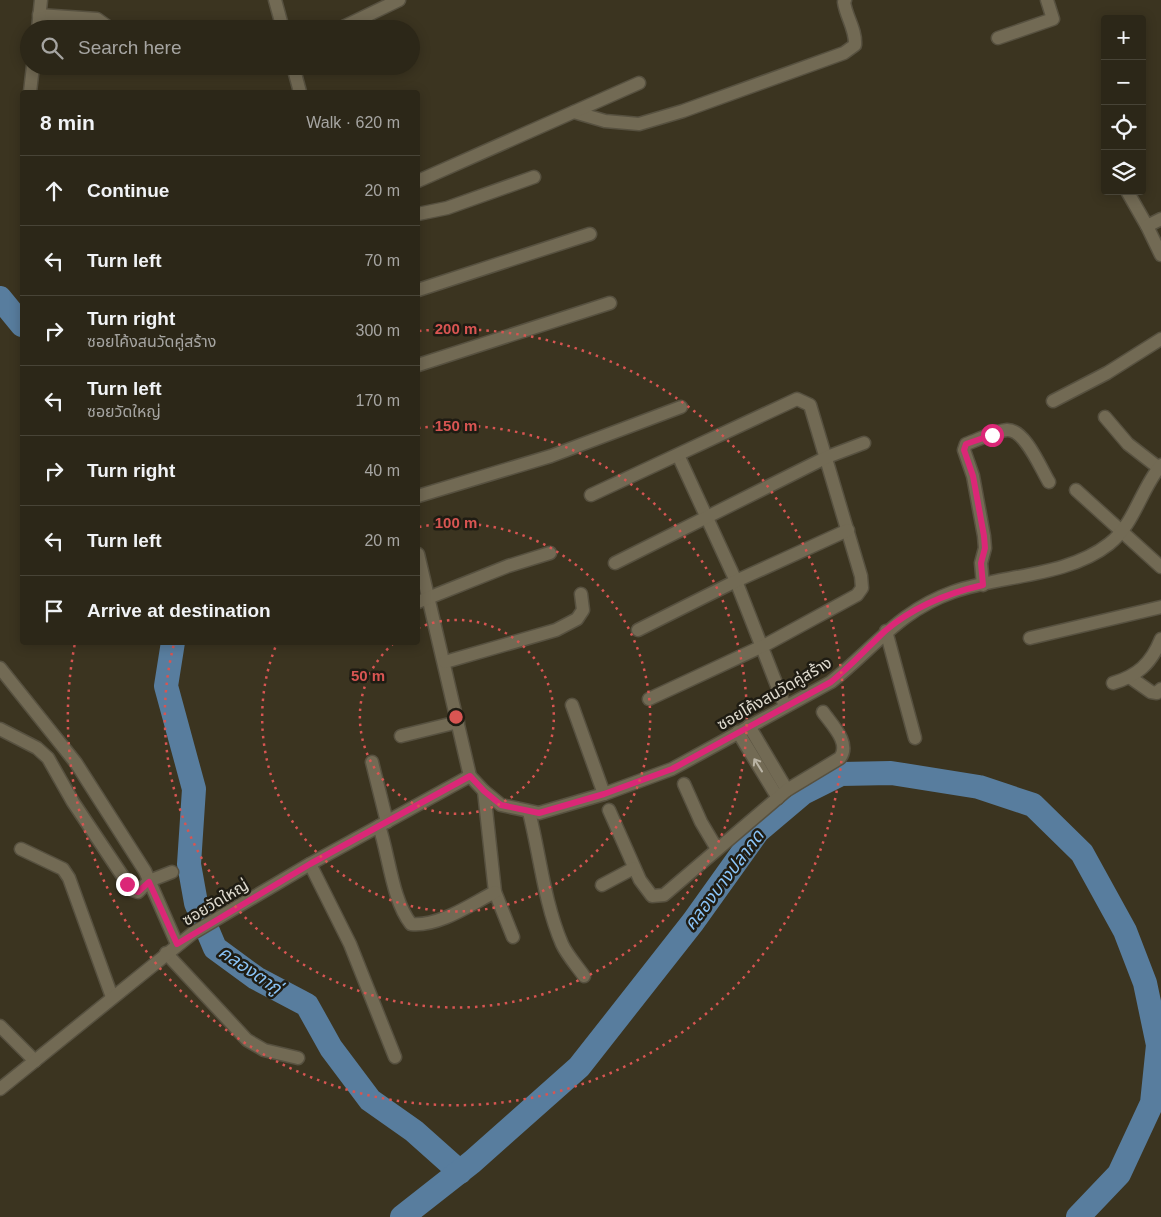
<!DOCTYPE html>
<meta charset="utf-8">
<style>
:root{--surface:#2c2718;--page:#383325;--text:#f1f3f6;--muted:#a6a5a2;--line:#484437}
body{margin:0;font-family:Arial,"Noto Sans Thai",sans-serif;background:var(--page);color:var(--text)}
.controls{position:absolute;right:15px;top:15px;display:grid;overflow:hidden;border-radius:5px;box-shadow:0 2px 12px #0003}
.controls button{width:45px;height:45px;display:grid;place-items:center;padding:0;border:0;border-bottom:1px solid var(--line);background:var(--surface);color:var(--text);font:25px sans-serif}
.stop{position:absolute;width:15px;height:15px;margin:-11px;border:4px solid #db2777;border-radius:50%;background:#fff}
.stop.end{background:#db2777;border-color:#fff;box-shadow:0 1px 5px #0008}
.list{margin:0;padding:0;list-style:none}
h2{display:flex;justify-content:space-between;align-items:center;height:65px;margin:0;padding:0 20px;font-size:21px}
h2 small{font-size:16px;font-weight:400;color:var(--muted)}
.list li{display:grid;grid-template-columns:32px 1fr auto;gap:15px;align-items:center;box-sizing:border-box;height:70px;padding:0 20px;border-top:1px solid var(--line)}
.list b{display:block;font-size:19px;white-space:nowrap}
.list p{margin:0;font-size:16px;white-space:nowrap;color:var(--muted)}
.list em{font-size:16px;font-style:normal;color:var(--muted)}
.icon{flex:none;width:28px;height:28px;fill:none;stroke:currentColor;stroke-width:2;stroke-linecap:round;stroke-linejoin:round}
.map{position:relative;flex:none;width:1161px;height:1217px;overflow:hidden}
.search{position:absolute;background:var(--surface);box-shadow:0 2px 12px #0003;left:20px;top:20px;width:400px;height:55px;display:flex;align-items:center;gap:12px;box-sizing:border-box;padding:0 18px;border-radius:28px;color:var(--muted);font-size:19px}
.panel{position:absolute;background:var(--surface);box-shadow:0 2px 12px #0003;left:20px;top:90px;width:400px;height:555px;border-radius:5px}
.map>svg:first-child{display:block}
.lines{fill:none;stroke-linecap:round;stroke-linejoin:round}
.river{stroke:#587d9e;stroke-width:24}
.minor-casing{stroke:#575140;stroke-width:15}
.minor{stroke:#726a54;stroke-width:12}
.oneway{stroke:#bab4a5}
.route{stroke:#db2777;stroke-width:6}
.ring{fill:none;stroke:#d85552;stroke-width:2.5;stroke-dasharray:2.5 5}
.labels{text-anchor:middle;stroke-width:5;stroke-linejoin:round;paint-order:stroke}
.street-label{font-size:16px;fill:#e0dcd0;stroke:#1f1c13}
.water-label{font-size:18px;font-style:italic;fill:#8ac4f8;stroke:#1f1c13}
.centre{fill:#d85552;stroke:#1f1c13;stroke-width:2.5}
.ring-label{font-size:15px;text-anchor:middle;font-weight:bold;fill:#d85552;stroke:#1f1c13;stroke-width:5;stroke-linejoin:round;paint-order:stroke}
</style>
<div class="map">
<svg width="1161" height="1217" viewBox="0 0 1161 1217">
<rect width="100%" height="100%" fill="#3b3420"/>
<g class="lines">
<g class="river">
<polyline points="0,298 22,325"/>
<polyline points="173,642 166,686 194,789 189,864 196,903 215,948 256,978 307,1005 331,1048 370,1100 414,1131 460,1172"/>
<polyline points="402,1217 472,1162 579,1067 693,922 758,831 803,793 841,774 891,773 979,787 1033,805 1082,853 1125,931 1145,983 1158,1045 1152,1103 1119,1174 1078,1217"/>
</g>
<defs>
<g id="minor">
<polyline points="275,0 283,29"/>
<polyline points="39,15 97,19 111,29"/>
<polyline points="38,29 41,0"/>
<polyline points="339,29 399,0"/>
<polyline points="998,38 1053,19 1047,0"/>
<polyline points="293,66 300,92"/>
<polyline points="30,92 33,66"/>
<path d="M574,112L605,121L639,124L683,111L844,53L855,45C856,29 846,17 844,2L845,0"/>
<polyline points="418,181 639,83"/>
<polyline points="1127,191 1147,226"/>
<polyline points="418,214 447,208 534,177"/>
<polyline points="1161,219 1147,226 1161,255"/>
<polyline points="418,290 590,234"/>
<polyline points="418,365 610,303"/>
<polyline points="1053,401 1107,373 1161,339"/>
<polyline points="1105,417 1128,444 1159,468"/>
<polyline points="678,455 736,581 785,706"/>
<polyline points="1076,490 1161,567"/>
<polyline points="591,495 797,399 810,405 861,576 862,588 857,595 767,644 649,699"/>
<polyline points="418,496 551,456 681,407"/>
<path d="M418,554L470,776L484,791L501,805L539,813L604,794L672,769L831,682C874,648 899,611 953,592C1001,575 1067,577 1109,544C1134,525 1141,489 1161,465"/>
<polyline points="615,563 827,457 864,443"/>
<path d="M983,585L981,563L985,548L984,536L973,476L964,450L966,444C978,440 994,431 1007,430C1025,429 1041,469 1049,482"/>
<polyline points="418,602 508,566 550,553"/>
<polyline points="638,630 736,581 848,530"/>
<polyline points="886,631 915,738"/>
<polyline points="1030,638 1161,607"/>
<polyline points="445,662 556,630 577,619 583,610 581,594"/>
<polyline points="0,668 76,763 145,871 177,944"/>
<polyline points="1131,678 1151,692 1157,693 1161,689"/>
<path d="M1113,683C1137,676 1151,664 1161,639"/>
<polyline points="572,705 604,794"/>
<polyline points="749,726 787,790"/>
<polyline points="0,729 37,748 48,758 73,802 132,890 138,892 149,881 172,872"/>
<polyline points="738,732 778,798"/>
<polyline points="401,736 458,722"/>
<polyline points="372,762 387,822"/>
<polyline points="684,784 701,822 717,849"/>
<polyline points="484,791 495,892 513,937"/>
<path d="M609,810L640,880L652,896L664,895L787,790L840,758C851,743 832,725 823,712"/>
<path d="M529,812C540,855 544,902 562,944C567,955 577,966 584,976"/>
<path d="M379,826C389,855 392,900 411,924C439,927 471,904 495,892"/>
<polyline points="21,849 63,869 69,878 112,997"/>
<polyline points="310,864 350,944 395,1057"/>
<polyline points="602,885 634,868"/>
<polyline points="166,953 247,1040 264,1050 298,1058"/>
<polyline points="0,1026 35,1061"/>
<polyline points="0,1089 193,933 310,864 470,776"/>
</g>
</defs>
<use href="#minor" class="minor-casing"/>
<use href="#minor" class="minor"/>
</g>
<defs><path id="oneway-shaft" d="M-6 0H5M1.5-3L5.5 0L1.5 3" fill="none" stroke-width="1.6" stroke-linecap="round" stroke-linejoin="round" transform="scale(1.25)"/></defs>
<use class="oneway" href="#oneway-shaft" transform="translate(758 765) rotate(-122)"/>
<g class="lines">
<path class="route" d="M127,884L132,890L138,892L149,882L177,944L310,864L470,776L484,791L501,805L539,813L604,794L672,769L831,682C851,666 867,648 885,631C913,607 948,593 983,585L981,563L985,548L984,536L973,476L964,450L966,444L992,435"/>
</g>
<g class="ring">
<path d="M418 628A97 97 0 1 1 394 643"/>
<path d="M419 527A194 194 0 1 1 277 643"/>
<path d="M418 428A291 291 0 1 1 174 644"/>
<path d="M419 331A388 388 0 1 1 75 643"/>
</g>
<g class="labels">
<g class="street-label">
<text transform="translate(774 693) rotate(-30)" y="6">ซอยโค้งสนวัดคู่สร้าง</text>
<text transform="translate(215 902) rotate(-31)" y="6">ซอยวัดใหญ่</text>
</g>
<g class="water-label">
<text transform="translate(724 880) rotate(-53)" y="6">คลองบางปลากด</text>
<text transform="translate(250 970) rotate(34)" y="6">คลองตาภู่</text>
</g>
</g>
<circle cx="456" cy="717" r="8" class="centre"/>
<g class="ring-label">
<text x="456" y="334">200 m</text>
<text x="456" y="431">150 m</text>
<text x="456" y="528">100 m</text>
<text x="368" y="681">50 m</text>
</g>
</svg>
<div class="controls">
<button>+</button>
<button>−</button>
<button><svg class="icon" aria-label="locate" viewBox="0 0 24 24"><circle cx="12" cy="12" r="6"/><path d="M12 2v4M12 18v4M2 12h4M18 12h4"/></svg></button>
<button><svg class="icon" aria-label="layers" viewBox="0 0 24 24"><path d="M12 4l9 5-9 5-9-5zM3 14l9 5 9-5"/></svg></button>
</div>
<div class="stop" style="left:992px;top:435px"></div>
<div class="stop end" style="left:127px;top:884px"></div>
<div class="search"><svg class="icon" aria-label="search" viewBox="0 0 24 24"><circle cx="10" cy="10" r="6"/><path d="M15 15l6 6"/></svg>Search here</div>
<section class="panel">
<h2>8 min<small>Walk · 620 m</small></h2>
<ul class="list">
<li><svg class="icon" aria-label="ahead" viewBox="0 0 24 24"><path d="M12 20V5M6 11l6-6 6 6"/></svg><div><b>Continue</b></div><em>20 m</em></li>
<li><svg class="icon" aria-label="left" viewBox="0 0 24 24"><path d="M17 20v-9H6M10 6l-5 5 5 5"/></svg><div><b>Turn left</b></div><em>70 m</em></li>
<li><svg class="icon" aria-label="right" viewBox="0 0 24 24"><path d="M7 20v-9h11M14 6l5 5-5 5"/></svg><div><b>Turn right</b><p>ซอยโค้งสนวัดคู่สร้าง</p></div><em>300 m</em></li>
<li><svg class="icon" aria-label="left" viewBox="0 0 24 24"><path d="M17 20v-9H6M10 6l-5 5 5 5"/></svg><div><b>Turn left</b><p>ซอยวัดใหญ่</p></div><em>170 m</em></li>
<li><svg class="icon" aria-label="right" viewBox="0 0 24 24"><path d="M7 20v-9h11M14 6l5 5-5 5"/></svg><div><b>Turn right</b></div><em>40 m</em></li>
<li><svg class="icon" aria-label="left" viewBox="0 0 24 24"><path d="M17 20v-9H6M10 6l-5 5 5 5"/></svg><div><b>Turn left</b></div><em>20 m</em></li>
<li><svg class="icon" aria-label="arrive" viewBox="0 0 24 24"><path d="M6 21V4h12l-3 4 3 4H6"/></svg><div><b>Arrive at destination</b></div></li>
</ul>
</section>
</div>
